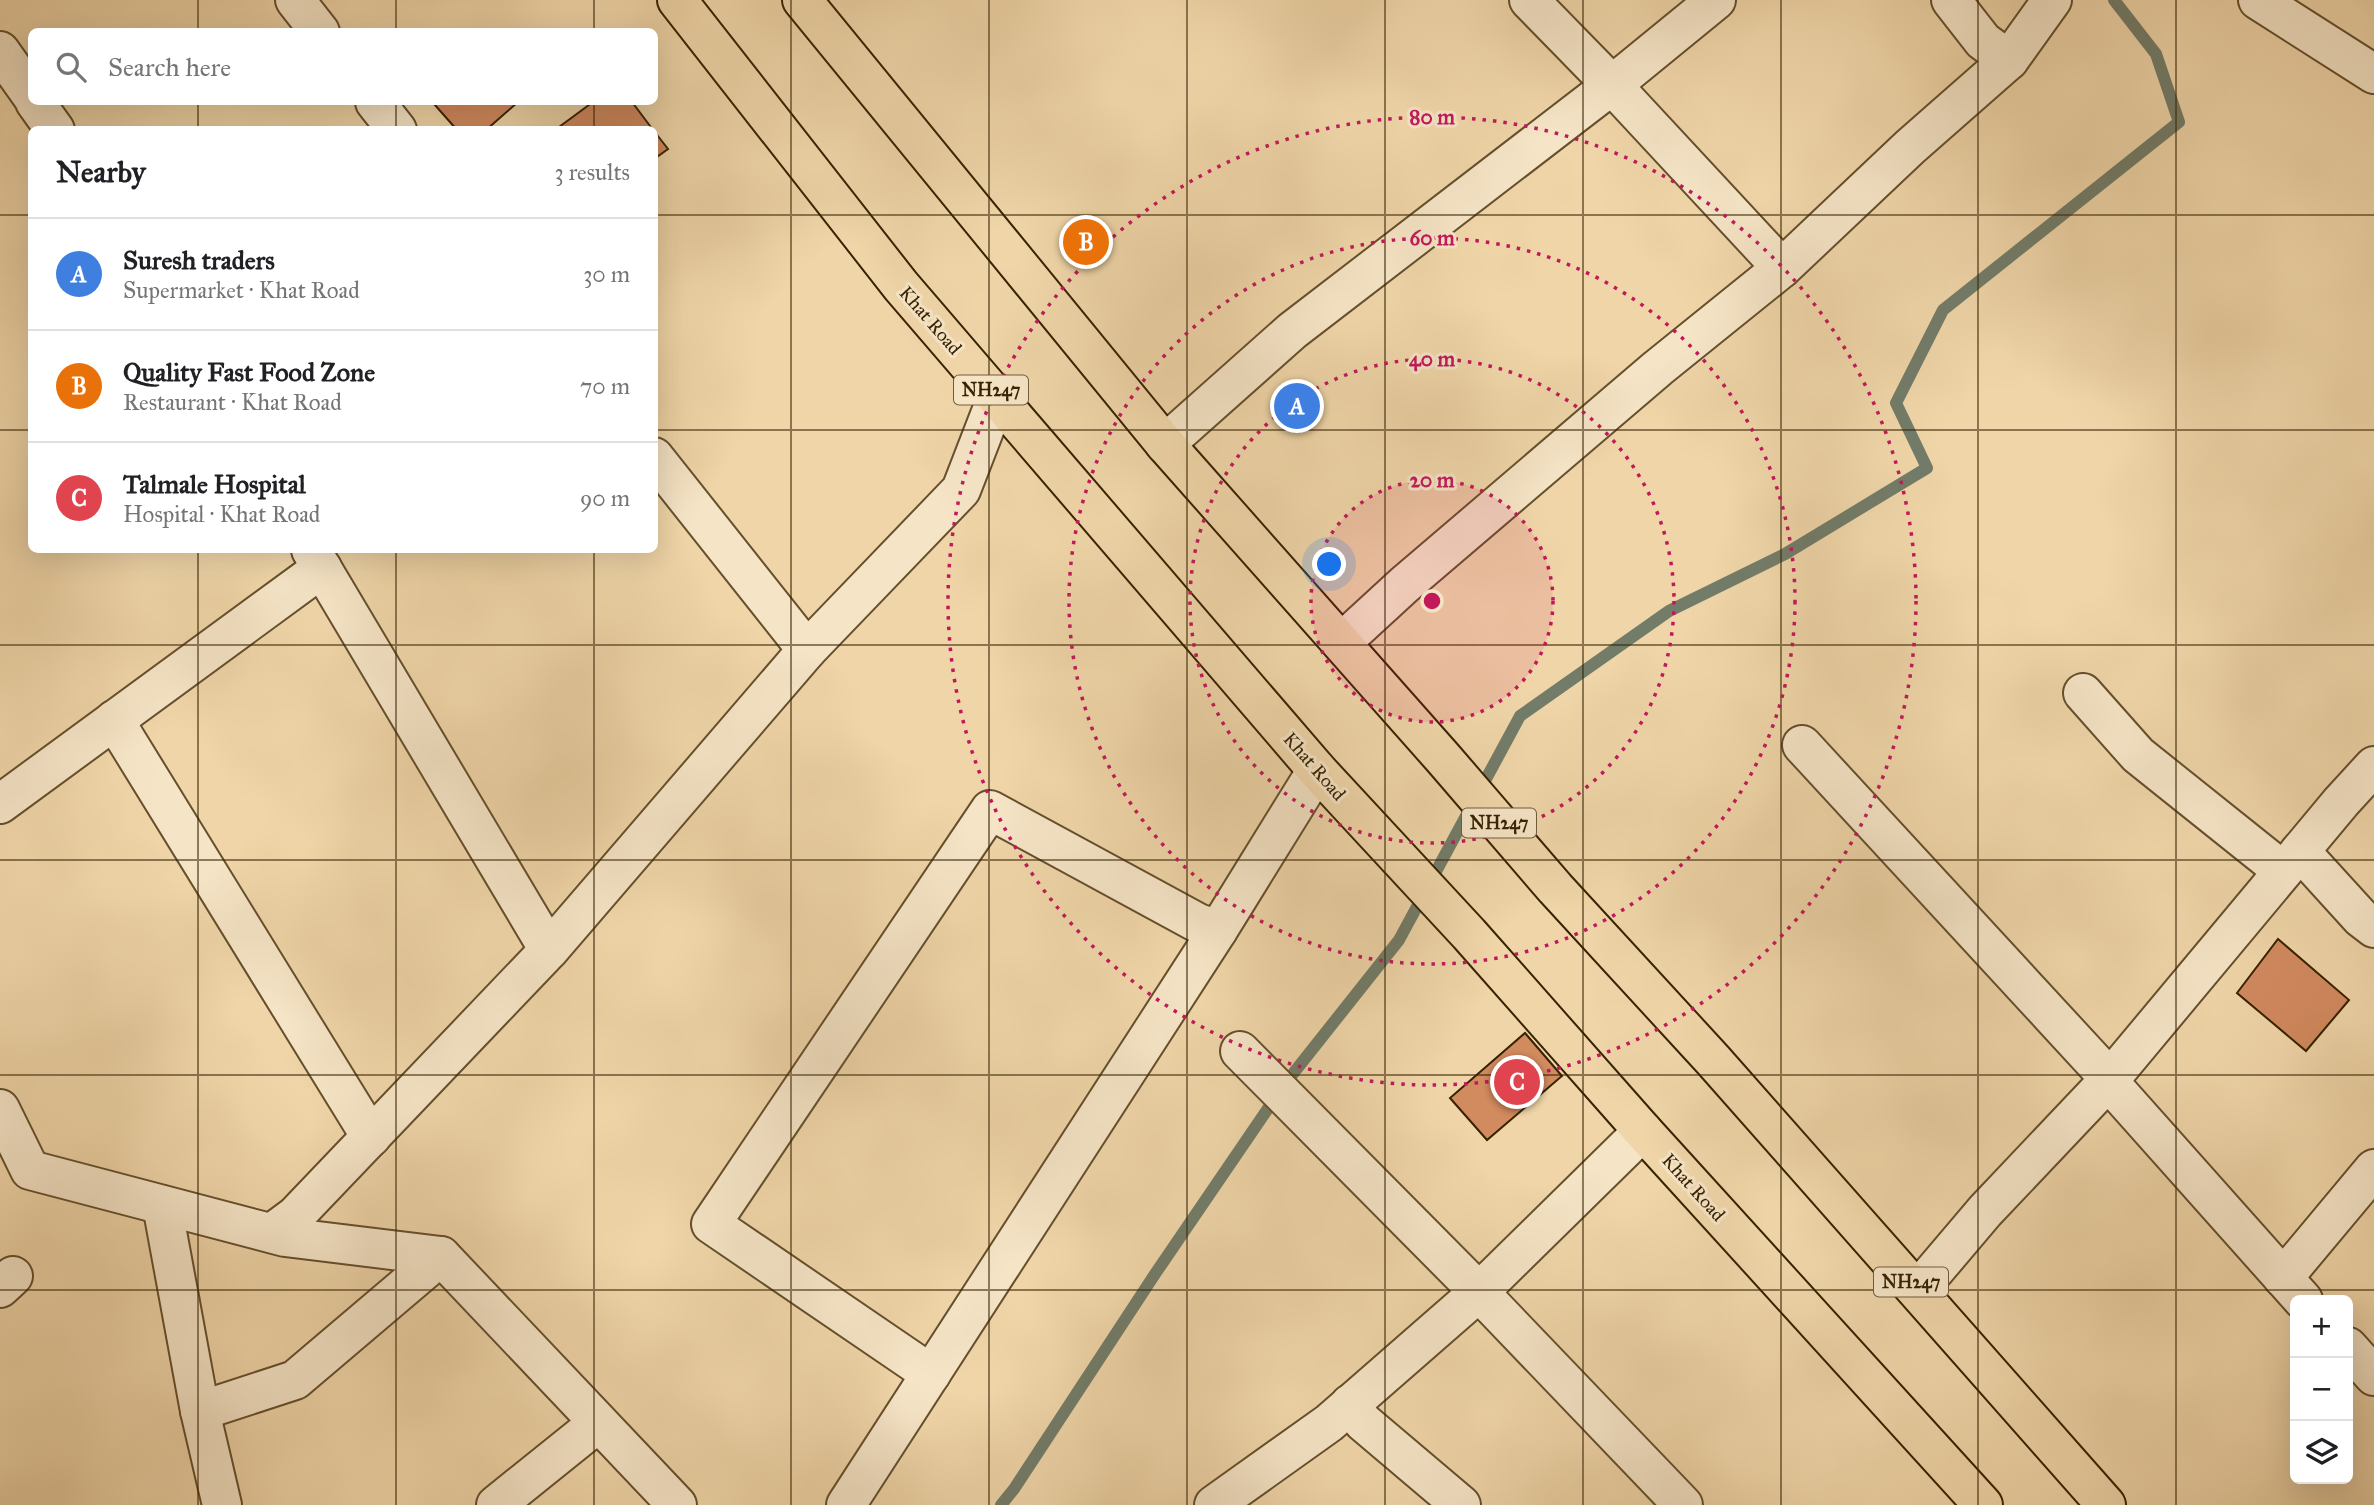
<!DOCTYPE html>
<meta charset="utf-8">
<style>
:root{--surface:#fff;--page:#f2f2f2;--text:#202124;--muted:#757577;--line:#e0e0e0;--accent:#db2777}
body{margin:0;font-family:"IM FELL Great Primer",serif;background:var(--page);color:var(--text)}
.controls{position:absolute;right:21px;bottom:21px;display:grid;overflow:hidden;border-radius:10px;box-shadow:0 7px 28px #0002}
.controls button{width:63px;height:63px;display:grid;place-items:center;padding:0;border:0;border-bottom:2px solid var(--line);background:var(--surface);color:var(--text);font:35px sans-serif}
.you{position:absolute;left:1330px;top:565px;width:24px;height:24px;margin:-18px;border:5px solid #fff;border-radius:50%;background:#1a73e8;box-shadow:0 0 0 10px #1a73e833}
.badge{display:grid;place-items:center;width:46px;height:46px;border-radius:50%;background:var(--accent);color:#fff;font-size:23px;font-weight:700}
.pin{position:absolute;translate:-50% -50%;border:4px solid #fff;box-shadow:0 2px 7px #0006}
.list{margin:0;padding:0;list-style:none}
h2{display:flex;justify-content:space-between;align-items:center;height:91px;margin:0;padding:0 28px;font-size:30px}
h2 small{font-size:23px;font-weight:400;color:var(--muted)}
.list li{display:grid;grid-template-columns:46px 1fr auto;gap:21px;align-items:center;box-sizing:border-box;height:112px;padding:0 28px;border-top:2px solid var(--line)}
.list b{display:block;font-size:26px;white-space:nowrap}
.list p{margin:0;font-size:23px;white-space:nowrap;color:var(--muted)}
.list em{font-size:23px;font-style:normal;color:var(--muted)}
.icon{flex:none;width:38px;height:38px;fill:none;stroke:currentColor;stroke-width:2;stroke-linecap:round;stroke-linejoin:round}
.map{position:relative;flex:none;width:2374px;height:1505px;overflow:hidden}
.search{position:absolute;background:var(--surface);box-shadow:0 7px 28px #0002;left:28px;top:28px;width:630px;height:77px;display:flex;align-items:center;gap:18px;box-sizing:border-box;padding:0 24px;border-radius:10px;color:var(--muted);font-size:26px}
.panel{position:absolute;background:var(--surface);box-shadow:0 7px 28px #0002;left:28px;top:126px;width:630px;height:427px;border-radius:10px}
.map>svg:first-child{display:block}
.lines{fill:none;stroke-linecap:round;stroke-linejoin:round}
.stream{stroke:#727c69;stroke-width:12}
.building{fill:#d28a5f;stroke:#372202;stroke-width:2}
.minor-casing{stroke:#654f2c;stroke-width:42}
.highway-casing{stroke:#372202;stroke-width:42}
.minor{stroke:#f5e4c6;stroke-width:38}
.highway{stroke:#efd5a8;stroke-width:38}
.grid{fill:none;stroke:#372202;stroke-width:2;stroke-opacity:0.55}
.ring{fill:none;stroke:#c2185b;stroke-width:3.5;stroke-dasharray:3.5 7}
.labels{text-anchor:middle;stroke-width:6;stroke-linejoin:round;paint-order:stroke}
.shield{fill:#f5e4c6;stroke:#705c3d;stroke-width:2}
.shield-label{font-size:18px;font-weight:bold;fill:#372202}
.street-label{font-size:19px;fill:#372202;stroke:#f5e4c6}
.centre{fill:#c2185b;stroke:#f5e4c6;stroke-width:3.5}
.ring-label{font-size:21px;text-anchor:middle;font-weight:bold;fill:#c2185b;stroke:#f5e4c6;stroke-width:6;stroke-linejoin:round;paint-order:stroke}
</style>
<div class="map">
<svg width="2374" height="1505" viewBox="0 0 2374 1505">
<rect width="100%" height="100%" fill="#efd5a8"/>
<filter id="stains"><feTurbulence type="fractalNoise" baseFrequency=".00286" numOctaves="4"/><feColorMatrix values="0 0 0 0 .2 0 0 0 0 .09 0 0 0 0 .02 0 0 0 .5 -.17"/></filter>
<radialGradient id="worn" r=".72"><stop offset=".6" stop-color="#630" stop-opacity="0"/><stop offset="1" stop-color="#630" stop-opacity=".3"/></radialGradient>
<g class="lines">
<polyline class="stream" points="1001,1505 1014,1489 1155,1274 1284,1085 1399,940 1520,716 1669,611 1785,554 1927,468 1896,403 1943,310 2179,122 2156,54 2114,0"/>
</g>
<g class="building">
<polygon points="437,102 518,102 486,130 457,130 434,104"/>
<polygon points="593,102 632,102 653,130 555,130"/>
<polygon points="654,131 668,149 654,159"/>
<polygon points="2278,939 2349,1000 2306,1051 2237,993"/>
<polygon points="1525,1033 1562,1076 1487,1140 1450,1098"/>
</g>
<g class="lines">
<defs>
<g id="minor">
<polyline points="295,0 320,32"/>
<polyline points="1529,0 1612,85 1782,268"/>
<polyline points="1951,0 1983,41 2009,60"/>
<polyline points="2258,0 2374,74"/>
<polyline points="0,51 32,96"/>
<polyline points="35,102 55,130"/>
<polyline points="375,102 397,130"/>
<polyline points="1165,444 1292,331 1612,85 1716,0"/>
<polyline points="311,550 549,950"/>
<polyline points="1342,642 1404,585 1658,368 1782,268 1910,147 2009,60 2052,0"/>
<polyline points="807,650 961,490 997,397"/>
<polyline points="2083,693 2138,755 2283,871"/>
<polyline points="114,720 371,1137"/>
<polyline points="1802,745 2110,1079"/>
<polyline points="0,804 322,568"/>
<polyline points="2300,851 2361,918 2374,928"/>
<polyline points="1240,1051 1479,1292 1683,1505"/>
<polyline points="2108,1081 2303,1300"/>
<polyline points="0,1109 30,1170 285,1237 441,1256 677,1505"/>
<polyline points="162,1205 200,1411 222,1505"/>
<polyline points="272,1233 295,1216 549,950 807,650 654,457"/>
<polyline points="2283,1278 2374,1169"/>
<polyline points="0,1288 13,1276"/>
<polyline points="1918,1290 1985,1211 2110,1079 2341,802 2374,766"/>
<polyline points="2348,1347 2374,1376"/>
<polyline points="931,1374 711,1224 990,810 1198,923 1218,930"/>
<polyline points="1350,1404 1363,1422 1461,1505"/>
<polyline points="200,1411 295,1380 441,1256"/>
<polyline points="496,1505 598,1423"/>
<polyline points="846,1505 1218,930 1317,770"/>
<polyline points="1214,1505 1329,1423 1479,1292 1643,1131"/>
</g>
<g id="highway">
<polyline points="677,0 901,286 1317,770 1469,934 1643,1131 1983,1505"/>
<polyline points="802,0 1165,444 1443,758 1555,888 1713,1060 2106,1505"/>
</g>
</defs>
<use href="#minor" class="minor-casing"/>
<use href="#highway" class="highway-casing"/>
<use href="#minor" class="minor"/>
<use href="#highway" class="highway"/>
</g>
<path class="grid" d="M198,0V32M396,0V32M594,0V32M791,0V1505M989,0V1505M1187,0V1505M1385,0V1505M1583,0V1505M1781,0V1505M1978,0V1505M2176,0V1505M198,102V130M396,102V130M594,102V130M0,215H32M654,215H2374M0,430H32M654,430H2374M198,550V1505M396,550V1505M594,550V1505M0,645H2374M0,860H2374M0,1075H2374M0,1290H2374"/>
<circle cx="1432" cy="601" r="121" fill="#c2185b" fill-opacity=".12"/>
<g class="ring">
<circle cx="1432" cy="601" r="121"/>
<circle cx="1432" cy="601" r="242"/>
<circle cx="1432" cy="601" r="363"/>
<circle cx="1432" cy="601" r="484"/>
</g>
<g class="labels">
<g class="shield">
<rect x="954" y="375.5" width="74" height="29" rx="5"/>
<rect x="1462" y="808.5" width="74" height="29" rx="5"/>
<rect x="1874" y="1267.5" width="74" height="29" rx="5"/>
</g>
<g class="shield-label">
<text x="991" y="396">NH247</text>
<text x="1499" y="829">NH247</text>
<text x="1911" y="1288">NH247</text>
</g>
<g class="street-label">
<text transform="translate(931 320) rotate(49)" y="7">Khat Road</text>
<text transform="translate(1315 766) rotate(49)" y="7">Khat Road</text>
<text transform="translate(1694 1187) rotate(48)" y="7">Khat Road</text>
</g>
</g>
<circle cx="1432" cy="601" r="10" class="centre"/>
<g class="ring-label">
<text x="1432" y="124">80 m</text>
<text x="1432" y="245">60 m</text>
<text x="1432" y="366">40 m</text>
<text x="1432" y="487">20 m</text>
</g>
<rect width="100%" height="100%" filter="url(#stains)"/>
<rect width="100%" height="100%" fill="url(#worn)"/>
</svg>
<div class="controls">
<button>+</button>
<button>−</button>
<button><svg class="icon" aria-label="layers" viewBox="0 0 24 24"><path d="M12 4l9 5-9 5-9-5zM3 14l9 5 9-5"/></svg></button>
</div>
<div class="you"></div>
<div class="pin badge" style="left:1297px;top:406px;background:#3f7fe0">A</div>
<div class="pin badge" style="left:1086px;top:242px;background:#e8710a">B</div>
<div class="pin badge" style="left:1517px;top:1082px;background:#e0444e">C</div>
<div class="search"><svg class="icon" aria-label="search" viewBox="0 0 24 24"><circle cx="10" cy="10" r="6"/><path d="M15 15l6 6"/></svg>Search here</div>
<section class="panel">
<h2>Nearby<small>3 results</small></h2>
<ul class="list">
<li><span class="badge" style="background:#3f7fe0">A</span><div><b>Suresh traders</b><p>Supermarket · Khat Road</p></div><em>30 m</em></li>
<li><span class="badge" style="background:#e8710a">B</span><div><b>Quality Fast Food Zone</b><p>Restaurant · Khat Road</p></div><em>70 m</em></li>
<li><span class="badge" style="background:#e0444e">C</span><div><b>Talmale Hospital</b><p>Hospital · Khat Road</p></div><em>90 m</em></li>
</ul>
</section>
</div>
